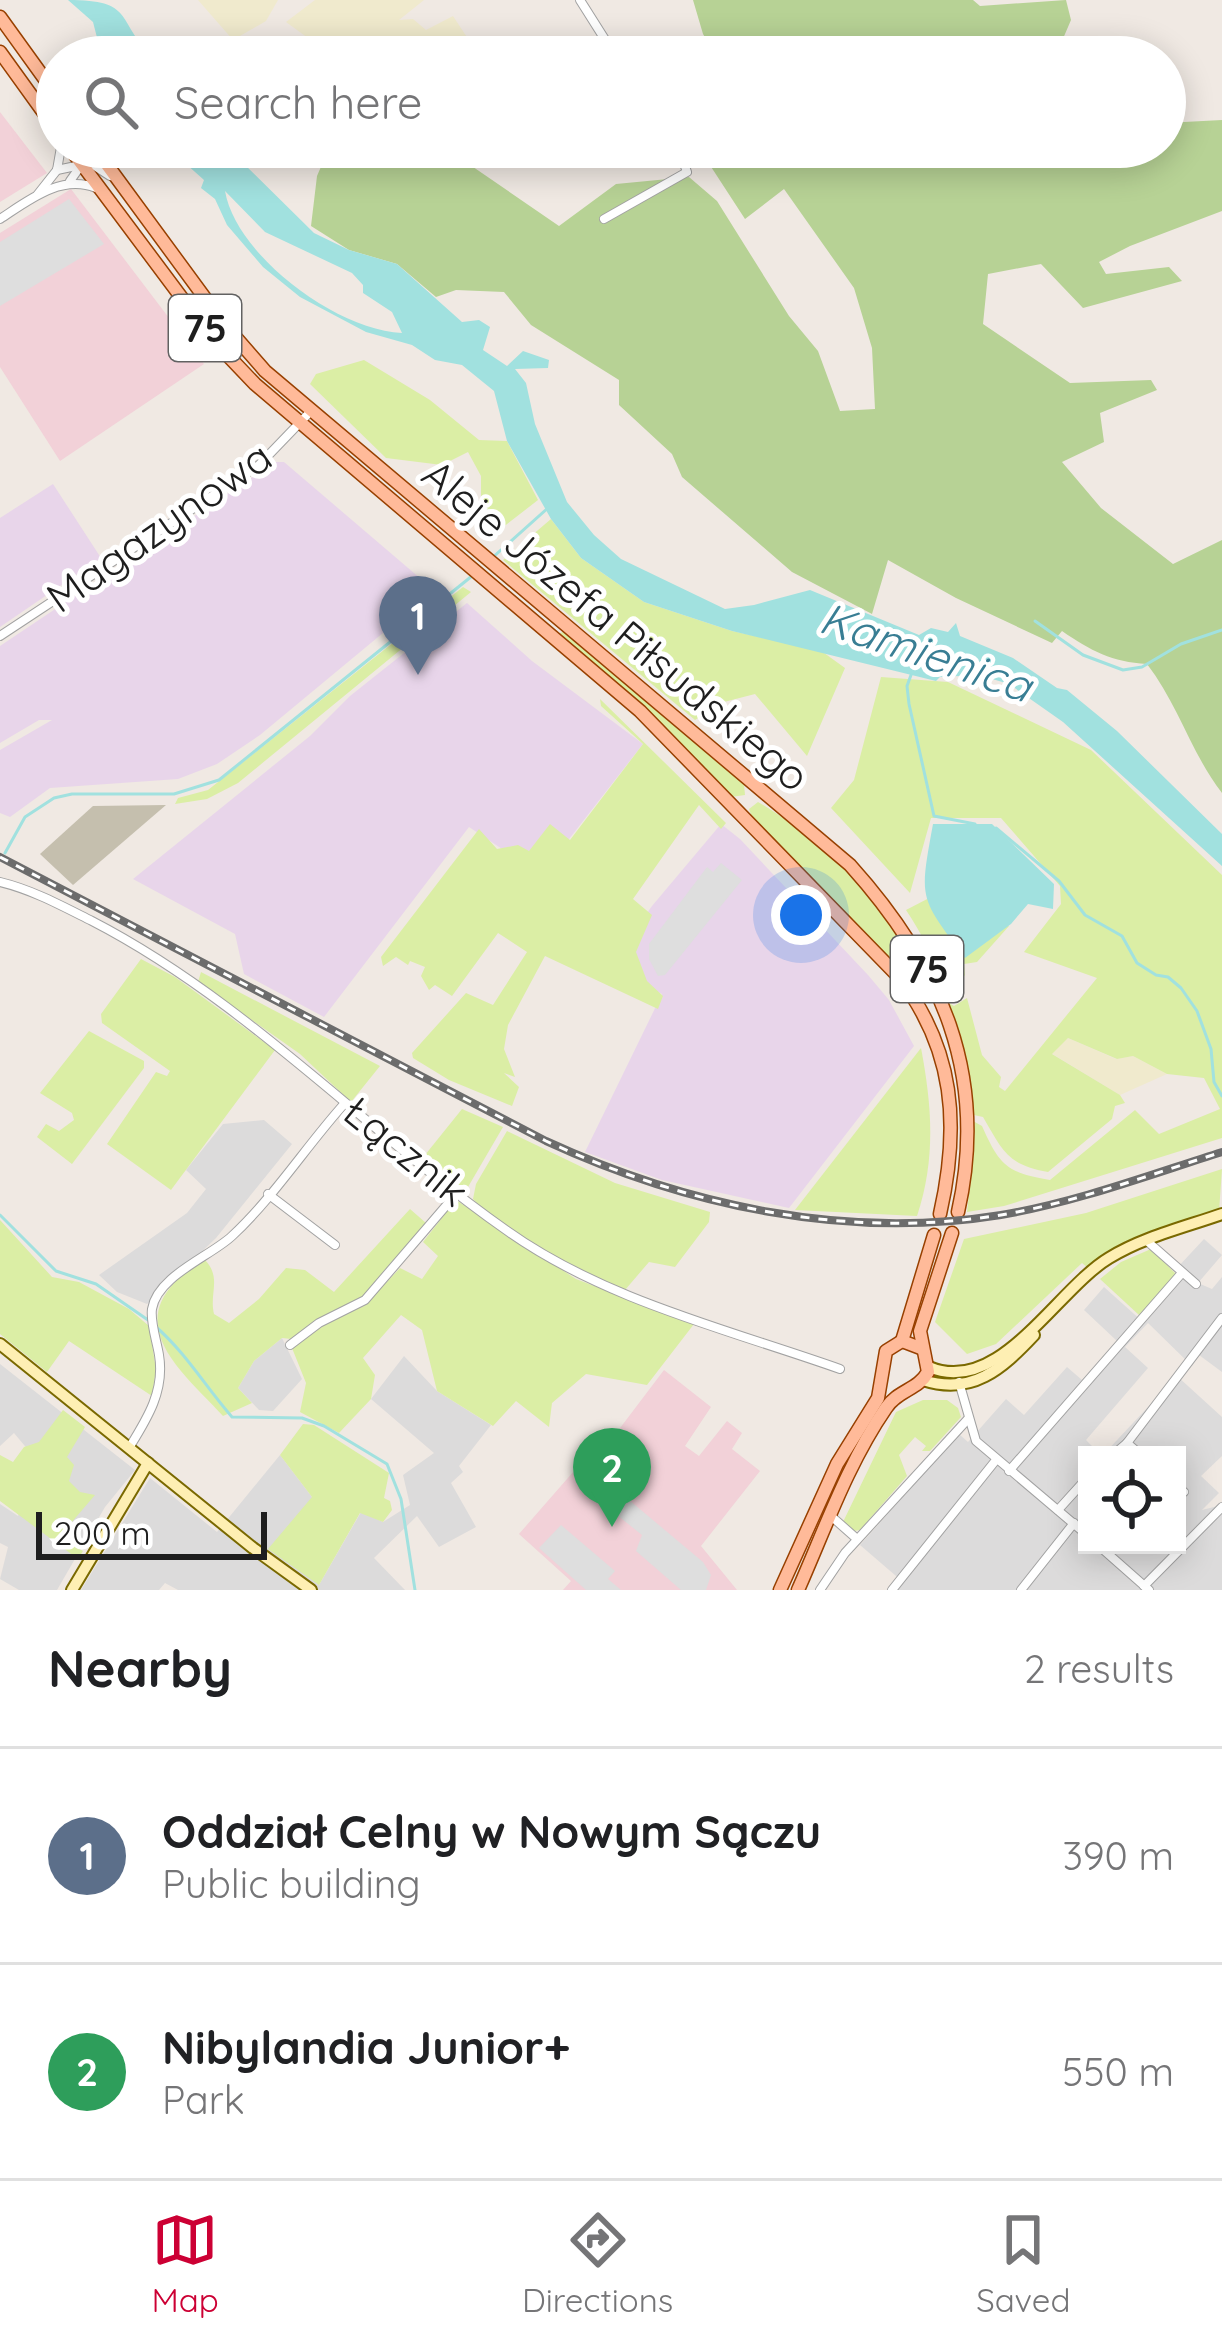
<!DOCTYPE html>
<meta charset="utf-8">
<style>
:root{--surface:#fff;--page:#f2f2f2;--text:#202124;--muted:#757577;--line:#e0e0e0;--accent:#cc0034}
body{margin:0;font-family:Quicksand,sans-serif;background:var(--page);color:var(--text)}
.controls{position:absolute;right:36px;bottom:36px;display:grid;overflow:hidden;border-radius:0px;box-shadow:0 6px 30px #0003}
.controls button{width:108px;height:108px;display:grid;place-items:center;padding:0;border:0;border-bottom:3px solid var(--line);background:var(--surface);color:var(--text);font:60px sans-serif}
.scale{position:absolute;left:36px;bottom:30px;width:231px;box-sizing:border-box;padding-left:12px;border:6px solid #1e1e1e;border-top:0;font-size:33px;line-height:42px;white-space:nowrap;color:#1e1e1e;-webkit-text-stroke:9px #fff;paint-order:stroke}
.you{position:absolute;left:801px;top:915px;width:42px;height:42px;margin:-30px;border:9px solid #fff;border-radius:50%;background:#1a73e8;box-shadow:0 0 0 18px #1a73e833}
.badge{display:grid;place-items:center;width:78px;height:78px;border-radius:50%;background:var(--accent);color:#fff;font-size:39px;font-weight:700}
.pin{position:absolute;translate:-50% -99px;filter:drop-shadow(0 3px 6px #0008)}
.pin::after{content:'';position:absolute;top:63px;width:42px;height:36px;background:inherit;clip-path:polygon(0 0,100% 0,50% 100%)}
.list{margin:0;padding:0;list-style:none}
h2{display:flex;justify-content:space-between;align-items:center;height:156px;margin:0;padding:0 48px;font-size:51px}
h2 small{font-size:39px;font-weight:400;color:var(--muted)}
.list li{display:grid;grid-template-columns:78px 1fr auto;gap:36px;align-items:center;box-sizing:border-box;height:216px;padding:0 48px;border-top:3px solid var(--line)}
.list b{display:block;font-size:45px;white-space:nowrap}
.list p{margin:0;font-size:39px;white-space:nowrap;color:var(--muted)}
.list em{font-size:39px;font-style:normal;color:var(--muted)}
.icon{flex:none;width:66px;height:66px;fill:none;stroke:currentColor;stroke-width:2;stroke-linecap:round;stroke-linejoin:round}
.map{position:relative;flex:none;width:1222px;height:1590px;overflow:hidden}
.search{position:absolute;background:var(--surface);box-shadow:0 6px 30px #0003;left:36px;right:36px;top:36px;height:132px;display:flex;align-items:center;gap:30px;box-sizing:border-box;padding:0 42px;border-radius:66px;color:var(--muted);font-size:45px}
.sheet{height:588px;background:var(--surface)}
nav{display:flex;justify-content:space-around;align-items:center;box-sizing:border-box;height:168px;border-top:3px solid var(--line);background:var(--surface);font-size:33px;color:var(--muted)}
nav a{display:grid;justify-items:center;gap:6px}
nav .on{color:var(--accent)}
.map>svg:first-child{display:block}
.residential{fill:#dcdbdb}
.commercial{fill:#f2d1d8}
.industrial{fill:#e8d5ea}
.construction{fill:#c5bfae}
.farmland{fill:#f0eacd}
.grass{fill:#dbeea5}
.forest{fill:#b7d295}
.parking{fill:#dedede}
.water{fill:#a1e1df;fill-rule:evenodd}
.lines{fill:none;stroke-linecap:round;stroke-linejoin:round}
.stream{stroke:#a1e1df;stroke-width:3}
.street-casing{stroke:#a2a2a2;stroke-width:10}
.secondary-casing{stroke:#7a6900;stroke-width:14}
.primary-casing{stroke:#984000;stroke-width:15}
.street{stroke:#fff;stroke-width:8}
.secondary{stroke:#feefb3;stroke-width:10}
.primary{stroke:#ffba99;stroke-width:12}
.rail-casing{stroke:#6c6c6c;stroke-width:8}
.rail{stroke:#fff;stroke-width:3;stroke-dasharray:9;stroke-linecap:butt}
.labels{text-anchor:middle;stroke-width:10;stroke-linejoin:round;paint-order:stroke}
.shield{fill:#fff;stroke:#626262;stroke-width:3}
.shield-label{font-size:39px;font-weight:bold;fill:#1e1e1e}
.street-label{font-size:42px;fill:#1e1e1e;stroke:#fff}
.water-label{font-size:45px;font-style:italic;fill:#397e94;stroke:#fff}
</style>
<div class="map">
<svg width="1222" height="1590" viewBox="0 0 1222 1590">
<rect width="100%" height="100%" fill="#f0e9e3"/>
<g class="residential">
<polygon points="264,1120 292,1144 216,1238 147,1304 117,1292 99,1275 187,1213 206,1189 186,1170 223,1124"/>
<polygon points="1204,1239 1222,1255 1198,1283 1212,1289 1222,1277 1222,1372 1199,1355 1192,1366 1148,1323 1125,1347 1148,1368 1086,1440 1101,1455 1087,1455 1087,1545 1177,1545 1177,1455 1103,1455 1177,1376 1222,1417 1222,1456 1201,1476 1219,1493 1202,1510 1222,1505 1222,1590 898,1590 903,1582 860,1545 959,1434 968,1442 1006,1399 1024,1415 1067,1367 1082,1380 1117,1341 1084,1310 1104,1287 1143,1322 1186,1274 1177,1268"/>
<polygon points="282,1338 302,1379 273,1411 259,1410 238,1388 254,1361"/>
<polygon points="404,1356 437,1391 491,1425 459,1466 463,1472 451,1483 476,1527 439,1547 417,1516 374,1558 405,1590 178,1590 165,1583 159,1590 81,1590 150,1478 217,1532 280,1455 312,1497 319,1585 361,1512 383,1522 410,1505 403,1475 434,1453 371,1399"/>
<polygon points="0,1364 135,1470 105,1507 57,1590 19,1590 0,1579 8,1547 0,1543 0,1504 18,1516 40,1464 14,1433 0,1446"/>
</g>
<g class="commercial">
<polygon points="0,112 47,173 0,202"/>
<polygon points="71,189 204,364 60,461 0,367 0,233"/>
<polygon points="664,1370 711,1407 685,1446 699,1456 727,1421 742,1433 732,1449 760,1471 701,1546 737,1590 563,1590 571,1581 519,1534 574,1471 598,1468 611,1440"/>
</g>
<g class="industrial">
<polygon points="275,462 284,462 421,579 430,594 260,735 217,764 178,779 50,788 10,817 0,813 0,750 52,720 39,720 0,743 0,646"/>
<polygon points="53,484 101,558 0,627 0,518"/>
<polygon points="467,603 532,661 643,744 541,875 469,827 324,1017 244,974 235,934 133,879 310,736 350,696"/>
<polygon points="721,824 740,839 868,975 889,1000 914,1046 789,1208 662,1180 585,1152 662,994 609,967 652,906"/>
</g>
<polygon class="construction" points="166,805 73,885 40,854 93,806"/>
<g class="farmland">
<polygon points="198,0 278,0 266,21 233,40"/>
<polygon points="315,0 424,0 399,20 413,19 426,30 453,16 480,57 318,57 308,38 286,22"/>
<polygon points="1068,1038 1116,1059 1133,1056 1167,1074 1120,1095 1051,1053"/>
</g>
<g class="grass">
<polygon points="364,360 430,400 479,440 507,441 538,500 502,528 481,507 481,476 468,452 442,465 386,458 310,384 316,374"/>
<polygon points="551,519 581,558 644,602 732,631 820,650 845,668 807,756 755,694 724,702 695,720 503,560"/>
<polygon points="463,587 471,592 238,783 207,799 175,804 178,798 208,790"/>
<polygon points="563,632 744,784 745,795 731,797 557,634"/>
<path d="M881,677L948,682L1091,750L1222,875V1138L1004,1206L967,1212L974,1150L973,1121L982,1126C999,1164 1006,1173 1050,1180L1135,1110L1159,1134L1220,1109L1204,1078L1167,1074L1133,1056L1117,1059L1068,1038L1052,1054L1120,1095L1125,1103L1115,1106L1112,1119L1048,1172C1006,1165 1002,1149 983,1117L974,1115L949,1003L954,1006L967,998L982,1055L1001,1077L999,1087L1005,1091L1097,978L1024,952L1061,904L1060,886L1001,818H931L910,893L831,808L854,780Z"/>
<polygon points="600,699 726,823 721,829 699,805 633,899 652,915 636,952 647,981 663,996 658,1009 545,956 508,1025 504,1049 515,1077 504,1073 519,1087 512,1106 449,1080 413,1058 412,1053 466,993 493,1005 527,952 498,933 452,996 435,985 429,990 421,976 425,967 410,961 408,965 396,957 383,966 381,957 479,829 497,849 518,845 529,851 550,824 570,840 643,744 601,706"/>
<path d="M758,802C798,825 858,875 885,912C902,934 915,960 930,984L917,993L753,820L749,809Z"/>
<path d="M933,896L966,915L1009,926L977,962L964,964L965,975L958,985L950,984C934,960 922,934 906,910Z"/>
<polygon points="141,959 175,977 275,1050 171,1190 107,1144 156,1072 167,1076 170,1071 102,1023 101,1014"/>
<polygon points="201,972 380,1066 351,1102 300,1054 198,982"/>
<polygon points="89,1031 144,1061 144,1068 72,1164 37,1137 46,1124 59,1131 74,1120 72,1113 40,1093"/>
<path d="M921,1048C932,1106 936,1159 917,1216L795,1210Z"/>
<polygon points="462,1109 503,1127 468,1187 459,1191 421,1160"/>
<path d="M507,1131L615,1183L710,1212L709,1222L675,1267L649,1262L625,1290C583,1273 502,1233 473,1199L476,1184Z"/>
<polygon points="1222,1169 1219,1212 1124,1244 1088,1268 1082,1263 996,1344 967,1354 935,1322 964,1239 1086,1213"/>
<polygon points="456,1200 576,1279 694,1324 647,1385 586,1374 552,1403 549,1427 516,1401 493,1426 437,1391 422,1330 401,1315 363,1358 375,1375 371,1399 339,1433 300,1412 306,1383 292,1348 331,1320 364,1306 400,1268 422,1279 438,1256 423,1242"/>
<path d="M410,1209L426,1223L405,1253L361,1300L291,1339L282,1338L254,1361L238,1388L252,1403L223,1416C189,1378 127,1332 175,1282C184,1272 192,1265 205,1260C222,1278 209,1293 214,1314L229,1323L259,1299L286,1268L305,1270L334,1292Z"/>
<polygon points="0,1220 52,1277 79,1282 129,1309 149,1326 156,1369 152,1396 69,1341 47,1372 0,1334"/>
<polygon points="1151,1249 1177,1275 1139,1315 1100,1279 1121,1262"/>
<polygon points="923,1400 947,1400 958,1408 961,1417 930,1451 922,1451 926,1446 915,1437 899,1455 907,1476 860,1530 854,1531 843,1522 896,1412"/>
<polygon points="63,1410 85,1427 67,1457 74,1465 69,1481 80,1492 95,1495 59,1537 83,1551 78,1559 0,1501 0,1455 13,1462 24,1447 39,1442"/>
<polygon points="303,1424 314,1425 389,1473 384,1498 390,1501 392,1510 383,1522 360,1513 319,1585 268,1549 312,1497 280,1455"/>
</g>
<g class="forest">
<polygon points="693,0 973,0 980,6 1066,0 1071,20 1059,48 1075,57 717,57 703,34"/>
<path d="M1222,120V211L1130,246L1099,262L1106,274L1169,267L1182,281L1083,308L1041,264L988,274L983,324L1070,383L1151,380L1157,390L1100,413L1104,442L1062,462L1101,508L1173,564L1222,540V793C1191,753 1178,704 1147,664C1112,662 1091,651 1062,631L1052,643L956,598L888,560L872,614L792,572L682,477L672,454L619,405V380L531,325L504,292L456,290L436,297L397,264L349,250L311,226L317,176L323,162L345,163L337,147H444L559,226L616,184L689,177L717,201L789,316L818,351L840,411L875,409L872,348L854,288L784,189L745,219L704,156L711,147H1165V123Z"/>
</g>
<g class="parking">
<polygon points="69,199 104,244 0,306 0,242"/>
<polygon points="721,863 742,880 665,975 658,976 649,959 649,944 707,867 713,872"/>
<polygon points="629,1500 703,1562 711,1575 706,1590 681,1590 636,1551 642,1535 617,1515"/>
<polygon points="561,1525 615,1571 608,1579 621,1590 586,1590 539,1548"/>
</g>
<g class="water">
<path d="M68,0C135,0 115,19 152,57H102L93,22Z"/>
<path d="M167,147H235L241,161L314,233L349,250L397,264L462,322L479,320L490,327L483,350L507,366L523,351L549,360L548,368L515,369L526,383L535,424L567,502L594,535L621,559L725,609L754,605L810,590L919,635L931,628L948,632L956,623L960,636L1013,658L1057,688L1067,690L1117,731L1222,834V866L1063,722L1009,684L979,675L940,677L936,681L732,631L644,602L581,558L551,519L507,441L494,391L462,365L435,360L412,345L366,332L300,297L263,267L227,225L215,199L201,188L204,180ZM225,191L265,232L352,273L363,285V293L392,312L402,333C336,330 236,255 225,191Z"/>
<path d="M933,824H992L1054,884L1053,909L1028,904L1011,924L965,958C919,896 919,901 933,824Z"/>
</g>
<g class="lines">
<g class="stream">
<polyline points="492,558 548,508"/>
<polyline points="1035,621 1083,655 1123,670 1142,667 1181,644 1222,630"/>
<polyline points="911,675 907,686 909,704 934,816 975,824"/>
<polyline points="996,828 1059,881 1085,915 1122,936 1137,963 1156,975 1168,977 1181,988 1197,1011 1211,1049 1214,1082 1222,1096"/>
<polyline points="5,853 25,817 54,798 72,794 174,794 219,780 472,576"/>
<polyline points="0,1215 56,1271 96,1284 148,1320"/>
<path d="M155,1326C186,1353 205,1386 232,1417L302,1418L324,1426L387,1464L401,1499L415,1590"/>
</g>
<defs>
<g id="street">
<polyline points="580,0 616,57"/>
<polyline points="57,170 90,163 110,176"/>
<polyline points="70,181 82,164 86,147"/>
<polyline points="38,194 57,170 61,147"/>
<path d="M0,219C29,200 61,174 96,188"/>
<polyline points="604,219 687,172 678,147"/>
<polyline points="0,636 259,465 311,411"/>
<path d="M0,882C33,890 62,906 92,921C247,1001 364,1130 506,1230C604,1300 727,1329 840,1369"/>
<polyline points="268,1194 335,1245"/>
<polyline points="1147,1241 1196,1284"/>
<polyline points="290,1345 319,1323 365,1300 457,1193"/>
<polyline points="959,1382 976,1441 1087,1535"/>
<path d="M129,1448C147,1419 165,1391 159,1355C157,1342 150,1322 152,1309C157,1276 211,1256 232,1236C274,1197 307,1145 345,1103"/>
<polyline points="1113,1455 1127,1443"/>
<polyline points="1141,1455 1127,1443 1222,1318"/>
<polyline points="1009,1471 1181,1274"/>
<polyline points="1177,1486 1184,1492"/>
<polyline points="1058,1510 1087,1478"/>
<polyline points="831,1516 857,1539"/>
<polyline points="1098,1545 1149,1590"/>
<polyline points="1144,1586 1222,1507"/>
<polyline points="820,1590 845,1553 968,1419"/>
<polyline points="892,1590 996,1460"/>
<polyline points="1021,1590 1074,1523"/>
</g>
<g id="secondary">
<polyline points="0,1344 253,1548 311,1590"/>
<path d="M929,1367C999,1397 1056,1290 1109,1258C1143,1237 1185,1227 1222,1214"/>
<path d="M923,1380C972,1396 1002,1369 1034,1335"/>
<polyline points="72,1590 148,1463"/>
</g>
<g id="primary">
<polyline points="0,17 57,96"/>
<polyline points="0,52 57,131"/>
<path d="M69,147L214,341L255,384L640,711L898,976C955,1049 960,1126 940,1214"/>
<path d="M94,147L224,324L265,371L850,865C941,966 989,1075 958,1212"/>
<polyline points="902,1341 934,1235"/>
<polyline points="780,1590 837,1464 878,1398 886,1351 902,1341 923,1349"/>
<path d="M798,1590C825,1529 848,1463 886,1408C898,1390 918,1390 928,1372L920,1331L952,1233"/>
</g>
</defs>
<use href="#street" class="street-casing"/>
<use href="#secondary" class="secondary-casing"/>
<use href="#primary" class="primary-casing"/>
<use href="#street" class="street"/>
<use href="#secondary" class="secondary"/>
<use href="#primary" class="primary"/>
<defs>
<path id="rail" d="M0,857L546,1141C687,1206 846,1240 1001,1215C1077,1202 1149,1175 1222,1152"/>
</defs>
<use href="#rail" class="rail-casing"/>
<use href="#rail" class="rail"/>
</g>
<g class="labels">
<g class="shield">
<rect x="169" y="295" width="72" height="66" rx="9"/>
<rect x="891" y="936" width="72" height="66" rx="9"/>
</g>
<g class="shield-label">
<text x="205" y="342">75</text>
<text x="927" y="983">75</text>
</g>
<g class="street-label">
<text transform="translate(159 527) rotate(-35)" y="15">Magazynowa</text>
<text transform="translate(616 625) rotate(40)" y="15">Aleje Józefa Piłsudskiego</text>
<text transform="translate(406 1151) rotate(39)" y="15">Łącznik</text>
</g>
<g class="water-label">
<text transform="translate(926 652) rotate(19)" y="16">Kamienica</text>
</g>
</g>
</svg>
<div class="controls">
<button><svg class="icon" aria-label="locate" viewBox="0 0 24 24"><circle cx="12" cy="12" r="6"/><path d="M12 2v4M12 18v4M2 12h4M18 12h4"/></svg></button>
</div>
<div class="scale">200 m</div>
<div class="you"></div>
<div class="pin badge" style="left:418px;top:675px;background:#5c6f8a">1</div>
<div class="pin badge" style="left:612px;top:1527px;background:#2e9e5b">2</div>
<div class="search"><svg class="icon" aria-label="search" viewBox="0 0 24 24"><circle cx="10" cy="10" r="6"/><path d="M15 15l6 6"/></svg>Search here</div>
</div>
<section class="sheet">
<h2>Nearby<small>2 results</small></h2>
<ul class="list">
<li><span class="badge" style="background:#5c6f8a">1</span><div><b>Oddział Celny w Nowym Sączu</b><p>Public building</p></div><em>390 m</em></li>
<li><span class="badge" style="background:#2e9e5b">2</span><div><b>Nibylandia Junior+</b><p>Park</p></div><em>550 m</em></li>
</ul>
</section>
<nav>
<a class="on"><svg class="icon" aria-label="map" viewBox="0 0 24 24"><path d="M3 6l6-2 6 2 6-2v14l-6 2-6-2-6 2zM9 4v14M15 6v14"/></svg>Map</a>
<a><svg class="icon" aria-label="directions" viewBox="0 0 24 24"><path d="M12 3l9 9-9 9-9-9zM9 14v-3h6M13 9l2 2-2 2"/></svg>Directions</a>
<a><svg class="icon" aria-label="saved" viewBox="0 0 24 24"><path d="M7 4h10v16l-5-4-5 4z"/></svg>Saved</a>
</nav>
